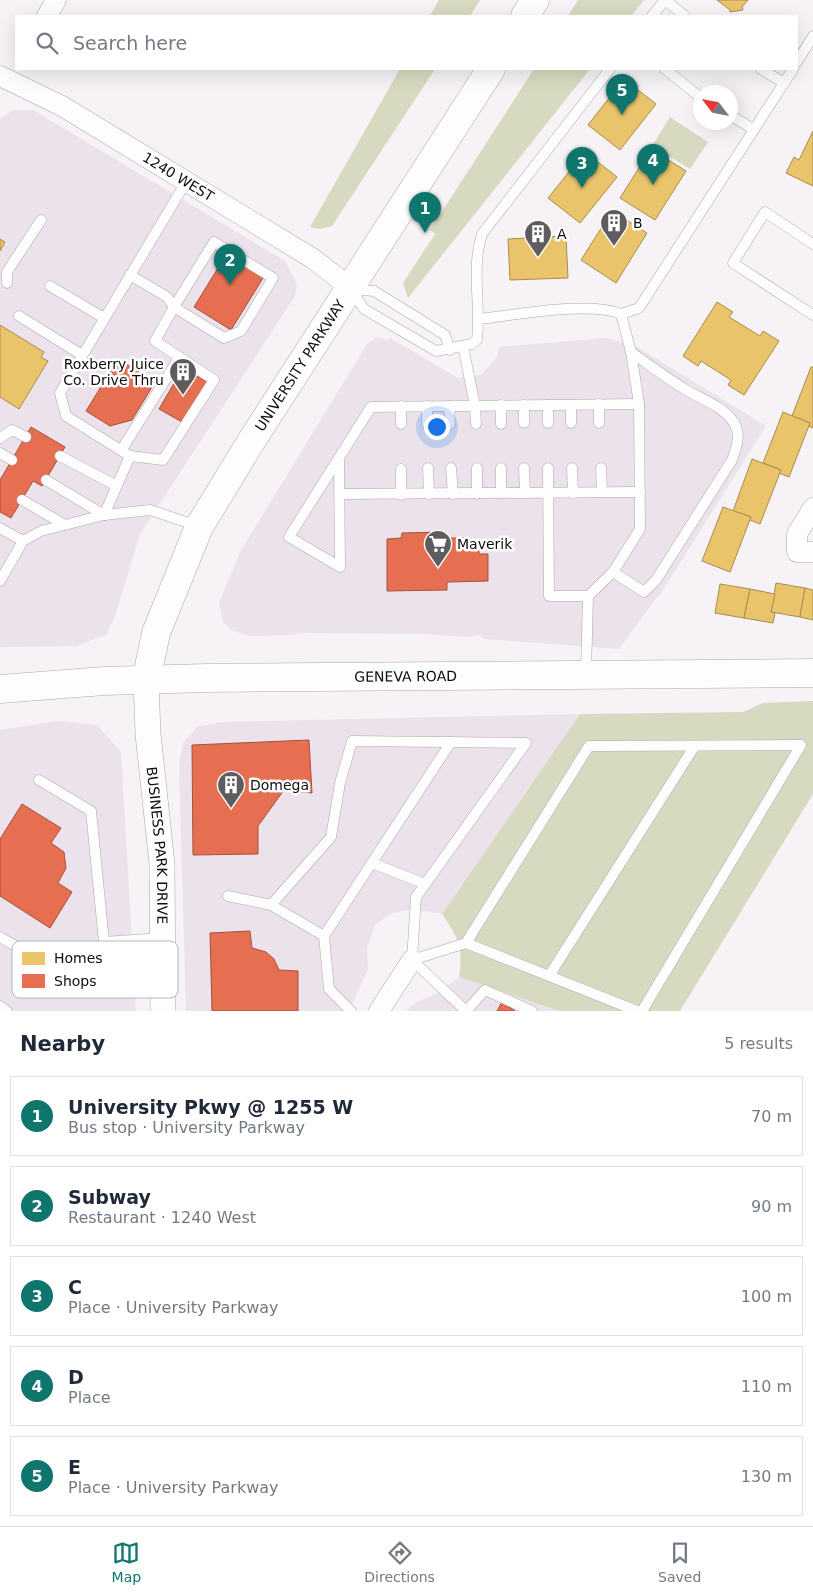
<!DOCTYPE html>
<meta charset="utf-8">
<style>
:root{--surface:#fff;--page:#f6f6f7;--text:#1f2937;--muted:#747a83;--line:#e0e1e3;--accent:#0f766e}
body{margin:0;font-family:"DejaVu Sans",sans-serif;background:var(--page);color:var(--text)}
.compass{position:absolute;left:693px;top:85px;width:45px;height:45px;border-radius:50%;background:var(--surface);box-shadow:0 5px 20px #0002;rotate:302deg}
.you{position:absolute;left:436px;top:426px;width:18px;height:18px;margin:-12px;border:4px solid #fff;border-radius:50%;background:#1a73e8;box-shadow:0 0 0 8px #1a73e833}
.badge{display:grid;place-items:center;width:32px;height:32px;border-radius:50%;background:var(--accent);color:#fff;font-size:16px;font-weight:700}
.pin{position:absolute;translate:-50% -41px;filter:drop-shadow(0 1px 2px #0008)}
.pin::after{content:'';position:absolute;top:26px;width:18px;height:15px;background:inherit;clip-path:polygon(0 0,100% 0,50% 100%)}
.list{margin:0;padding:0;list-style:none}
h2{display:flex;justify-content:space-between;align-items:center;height:65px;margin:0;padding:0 20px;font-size:21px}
h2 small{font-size:16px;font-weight:400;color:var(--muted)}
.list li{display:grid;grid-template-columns:32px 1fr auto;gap:15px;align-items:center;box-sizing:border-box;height:80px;margin:0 10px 10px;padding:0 10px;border:1px solid var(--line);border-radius:0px}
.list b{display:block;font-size:19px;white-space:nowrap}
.list p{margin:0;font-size:16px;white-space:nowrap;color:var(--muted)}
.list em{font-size:16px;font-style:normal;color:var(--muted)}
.icon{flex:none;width:28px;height:28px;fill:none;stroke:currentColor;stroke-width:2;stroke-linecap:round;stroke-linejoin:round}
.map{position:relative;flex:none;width:813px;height:1011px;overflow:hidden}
.search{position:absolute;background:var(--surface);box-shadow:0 5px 20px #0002;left:15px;right:15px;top:15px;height:55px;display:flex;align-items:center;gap:12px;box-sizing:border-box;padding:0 18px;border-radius:0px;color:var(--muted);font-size:19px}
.sheet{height:515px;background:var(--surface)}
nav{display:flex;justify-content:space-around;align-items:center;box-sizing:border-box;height:70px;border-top:1px solid var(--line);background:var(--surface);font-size:14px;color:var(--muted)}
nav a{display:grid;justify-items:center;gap:2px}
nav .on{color:var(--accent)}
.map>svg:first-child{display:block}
.built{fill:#ece2ec}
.green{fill:#d7dac0}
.homes{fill:#e9c46a;stroke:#a78d4e}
.shops{fill:#e76f51;stroke:#a6513d}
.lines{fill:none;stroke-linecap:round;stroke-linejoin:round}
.service-casing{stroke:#aba8ab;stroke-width:11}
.minor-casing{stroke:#aba8ab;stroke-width:21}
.tertiary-casing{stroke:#aba8ab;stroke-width:26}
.secondary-casing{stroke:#aba8ab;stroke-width:29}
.service{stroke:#fefdfe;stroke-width:10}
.minor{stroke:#fefdfe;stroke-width:20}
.tertiary{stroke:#fefdfe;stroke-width:25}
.secondary{stroke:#fefdfe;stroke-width:28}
.labels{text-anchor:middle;stroke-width:5;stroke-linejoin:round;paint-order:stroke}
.street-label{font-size:14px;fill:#0e0c0e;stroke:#fff}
.poi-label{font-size:14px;fill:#0e0c0e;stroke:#fff;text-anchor:start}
.key{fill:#fff;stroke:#b7b6b7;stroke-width:1}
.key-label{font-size:14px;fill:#0e0c0e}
</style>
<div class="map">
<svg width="813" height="1011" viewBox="0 0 813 1011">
<rect width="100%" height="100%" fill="#f6f2f6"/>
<g class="built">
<polygon points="13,110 33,110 285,261 297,284 295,296 140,534 115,616 106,635 76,646 0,647 0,119"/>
<polygon points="376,338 381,338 387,341 390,338 458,378 481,375 497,357 499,347 606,338 634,345 766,426 658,598 657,597 619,649 485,639 480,635 468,637 427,634 302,633 290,635 250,636 231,630 223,622 219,603 240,552 367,344"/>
<polygon points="580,714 442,914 412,909 392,913 375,925 367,949 368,969 349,1011 186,1011 179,764 183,743 197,727 222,722"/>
<polygon points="58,721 97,725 121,752 136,1011 0,1011 0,730"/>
<polygon points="459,977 559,1011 406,1011 417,1002 438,993"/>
</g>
<g class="green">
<polygon points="439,0 480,0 470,16 430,16"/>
<polygon points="578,0 644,0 631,16 568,16"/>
<polygon points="400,69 435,69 332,226 320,229 310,227"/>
<polygon points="534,69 590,69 408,298 403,283 435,234 430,230"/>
<polygon points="670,117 708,142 690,169 652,146"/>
<path d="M813,701V794L680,1011H559L459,977C464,947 458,938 442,914L580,714L743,712L763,703Z"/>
</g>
<g class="homes">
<polygon points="717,0 748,0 742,7 743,10 730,12 730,10"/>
<polygon points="624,79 656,104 620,150 588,125"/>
<polygon points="813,131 813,186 786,173 794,157 799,160"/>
<polygon points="651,149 686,171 655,220 620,198"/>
<polygon points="585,152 617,177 580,223 548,198"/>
<polygon points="612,211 647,233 616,283 581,260"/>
<polygon points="566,236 568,278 510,280 508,239"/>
<polygon points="0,239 5,242 0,251"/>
<polygon points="717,302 733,312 729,317 760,336 763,331 779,341 744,395 728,385 731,380 701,361 698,366 683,356"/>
<polygon points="0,325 44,352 41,357 48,361 19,409 0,397"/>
<polygon points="811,367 813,367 813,428 808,426 810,423 792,416"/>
<polygon points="783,412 810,423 789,477 779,473 781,470 763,463"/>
<polygon points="752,459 781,470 760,524 750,520 751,517 733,511"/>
<polygon points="723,507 751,517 730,572 702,561"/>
<polygon points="776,583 805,588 800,617 771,612"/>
<polygon points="720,584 750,589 744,618 715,613"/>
<polygon points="805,588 813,590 813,620 800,617"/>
<polygon points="750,589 775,594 771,612 775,613 773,623 744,618"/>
</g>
<g class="shops">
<polygon points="226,255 263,278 231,330 194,307"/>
<polygon points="118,359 155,382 132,420 110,426 86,411"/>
<polygon points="183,368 207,382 182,422 159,409"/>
<polygon points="31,427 65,447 42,486 33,481 11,518 0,512 0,480"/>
<polygon points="445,532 446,538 465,538 466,541 479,541 479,554 488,554 488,581 447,582 447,590 387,591 387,539 401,538 402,533"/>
<polygon points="309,740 312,793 284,790 258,826 258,854 193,855 192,745"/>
<polygon points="22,804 61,828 51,843 64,852 66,868 58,883 72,892 50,928 0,896 0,839"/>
<polygon points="250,931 252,948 266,952 274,959 279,970 298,971 298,1011 212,1011 210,933"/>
<polygon points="502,1002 515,1011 497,1011"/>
</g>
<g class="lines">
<defs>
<g id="service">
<polyline points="665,0 685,16"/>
<polyline points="652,16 665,0"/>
<polyline points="797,62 813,36"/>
<polyline points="665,69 700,97"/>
<polyline points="761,69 784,83"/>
<polyline points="730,115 753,129"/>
<polyline points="813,244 765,212 733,263 813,315"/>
<polyline points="130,275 167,297 174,307 214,242 273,278 241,331 224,338 174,307 155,341 214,380 163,460 130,456"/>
<polyline points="7,283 7,272 41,220"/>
<polyline points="50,286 104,318"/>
<path d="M351,289L364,309L436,351L472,344L477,340C481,305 471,267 482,234L610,69"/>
<polyline points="352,289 374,291 445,335 450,350"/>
<polyline points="19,316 82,355"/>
<path d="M479,319C515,315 589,301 621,314L639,308L793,69"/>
<polyline points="463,346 475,406 476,424"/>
<polyline points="599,404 599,423"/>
<polyline points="524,405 524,423"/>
<polyline points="571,405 571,423"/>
<polyline points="401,406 401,424"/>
<polyline points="427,406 427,424"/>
<polyline points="449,406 450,424"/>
<polyline points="548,423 548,405"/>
<polyline points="501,424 501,405"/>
<polyline points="0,438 12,430 26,437"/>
<polyline points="122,449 179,358"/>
<polyline points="0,453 12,460"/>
<polyline points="60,456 117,486"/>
<polyline points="339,461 340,567 289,537 371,407 639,404"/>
<polyline points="428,468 429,494"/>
<polyline points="451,468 453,494"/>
<polyline points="477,468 477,494"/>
<polyline points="524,468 525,493"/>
<polyline points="548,468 549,596 588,596"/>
<polyline points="572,468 573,493"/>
<polyline points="601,468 602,492"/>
<polyline points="401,469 401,495"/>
<polyline points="46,480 104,515"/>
<polyline points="501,493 501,468"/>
<polyline points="340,494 640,492"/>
<polyline points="22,500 65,525"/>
<polyline points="104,515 130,456 66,416 60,393 186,182"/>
<polyline points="0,528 23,541"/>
<path d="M613,572L644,592L656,580L732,460C737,447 742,432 732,420C721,405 698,398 683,388C665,377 648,364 631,352"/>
<polyline points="0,581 23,541 41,531 104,515 150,510 198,526"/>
<polyline points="586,674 588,596 613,572 640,529 639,404 631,352 621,314"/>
<polyline points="39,780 91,811 104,942"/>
<polyline points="372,863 425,884"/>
<polyline points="228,896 271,905 324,936 329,989 351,1011"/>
<polyline points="271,905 331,837 340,783 352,741 526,743 416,897 412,960"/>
<polyline points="324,936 451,742"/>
<polyline points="0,937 95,992 104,942 162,938"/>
<polyline points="466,943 637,1011"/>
<polyline points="412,960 466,943 589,746 801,745 642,1011"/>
<polyline points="412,960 466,1011"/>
<polyline points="549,976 694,747"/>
<polyline points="0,1006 7,1011"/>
<polyline points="467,1010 485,990 532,1011"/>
</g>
<g id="minor">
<polyline points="47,16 56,0"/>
<path id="s1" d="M0,76L62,106L312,258L351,288"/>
<polyline points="813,508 797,534 797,552 813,552"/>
<polyline points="379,1011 412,960"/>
</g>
<g id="tertiary">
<path id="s2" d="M146,681L148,734L162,864L163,1011"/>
</g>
<g id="secondary">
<polyline points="525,16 535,0"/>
<path id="s3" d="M146,681L156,633L199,527L252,440L491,69"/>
<path id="s4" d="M0,689L104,681L207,678L813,673"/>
</g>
</defs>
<use href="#service" class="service-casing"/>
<use href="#minor" class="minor-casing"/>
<use href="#tertiary" class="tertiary-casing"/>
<use href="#secondary" class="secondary-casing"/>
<use href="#service" class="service"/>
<use href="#minor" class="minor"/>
<use href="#tertiary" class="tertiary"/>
<use href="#secondary" class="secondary"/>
</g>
<defs>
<symbol id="building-pin" viewBox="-11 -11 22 30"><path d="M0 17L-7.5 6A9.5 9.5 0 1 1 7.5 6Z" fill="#5f5c5f" stroke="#fff"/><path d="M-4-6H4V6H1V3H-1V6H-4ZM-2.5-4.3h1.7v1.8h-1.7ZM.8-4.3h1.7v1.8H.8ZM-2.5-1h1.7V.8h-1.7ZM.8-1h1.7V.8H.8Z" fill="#fff"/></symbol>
<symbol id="supermarket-pin" viewBox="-11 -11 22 30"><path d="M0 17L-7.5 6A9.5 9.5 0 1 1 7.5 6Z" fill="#5f5c5f" stroke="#fff"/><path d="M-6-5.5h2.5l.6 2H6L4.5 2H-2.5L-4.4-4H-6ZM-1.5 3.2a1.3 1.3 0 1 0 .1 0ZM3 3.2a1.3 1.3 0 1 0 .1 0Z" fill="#fff"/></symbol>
</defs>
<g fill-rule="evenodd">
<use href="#building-pin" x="598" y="207" width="32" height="43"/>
<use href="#building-pin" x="522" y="218" width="32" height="43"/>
<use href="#building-pin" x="167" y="356" width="32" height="43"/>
<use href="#supermarket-pin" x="422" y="528" width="32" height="43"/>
<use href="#building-pin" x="215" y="769" width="32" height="43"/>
</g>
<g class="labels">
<g class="street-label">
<text dy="5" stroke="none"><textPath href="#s1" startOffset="205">1240 WEST</textPath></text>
<text dy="5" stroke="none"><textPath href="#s3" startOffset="354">UNIVERSITY PARKWAY</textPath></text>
<text dy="5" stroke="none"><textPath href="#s4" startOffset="406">GENEVA ROAD</textPath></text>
<text dy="5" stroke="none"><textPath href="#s2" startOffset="165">BUSINESS PARK DRIVE</textPath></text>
</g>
<g class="poi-label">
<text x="633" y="228">B</text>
<text x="557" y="239">A</text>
<text x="164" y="369" text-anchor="end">Roxberry Juice<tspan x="164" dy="16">Co. Drive Thru</tspan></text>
<text x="457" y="549">Maverik</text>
<text x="250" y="790">Domega</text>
</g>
</g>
<rect x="12" y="941" width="166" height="57" rx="8" class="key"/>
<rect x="22" y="952" width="23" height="13" fill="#e9c46a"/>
<rect x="22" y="974" width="23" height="14" fill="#e76f51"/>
<g class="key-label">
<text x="54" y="963">Homes</text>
<text x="54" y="986">Shops</text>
</g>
</svg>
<svg class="compass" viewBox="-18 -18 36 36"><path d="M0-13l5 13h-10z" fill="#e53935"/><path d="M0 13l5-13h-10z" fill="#747a83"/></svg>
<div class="you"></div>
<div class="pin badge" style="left:425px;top:233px">1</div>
<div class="pin badge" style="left:230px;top:285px">2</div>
<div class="pin badge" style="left:582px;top:188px">3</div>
<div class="pin badge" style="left:653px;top:185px">4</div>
<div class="pin badge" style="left:622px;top:115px">5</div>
<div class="search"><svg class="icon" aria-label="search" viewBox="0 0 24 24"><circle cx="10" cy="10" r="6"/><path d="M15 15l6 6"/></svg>Search here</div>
</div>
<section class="sheet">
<h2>Nearby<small>5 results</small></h2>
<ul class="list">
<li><span class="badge">1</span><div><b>University Pkwy @ 1255 W</b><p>Bus stop · University Parkway</p></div><em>70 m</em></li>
<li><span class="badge">2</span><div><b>Subway</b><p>Restaurant · 1240 West</p></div><em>90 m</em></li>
<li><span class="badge">3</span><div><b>C</b><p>Place · University Parkway</p></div><em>100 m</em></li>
<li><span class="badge">4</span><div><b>D</b><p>Place</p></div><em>110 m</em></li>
<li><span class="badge">5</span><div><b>E</b><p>Place · University Parkway</p></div><em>130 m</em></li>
</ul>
</section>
<nav>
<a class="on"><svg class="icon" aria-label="map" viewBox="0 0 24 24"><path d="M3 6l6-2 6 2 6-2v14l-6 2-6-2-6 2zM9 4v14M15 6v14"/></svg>Map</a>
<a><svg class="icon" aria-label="directions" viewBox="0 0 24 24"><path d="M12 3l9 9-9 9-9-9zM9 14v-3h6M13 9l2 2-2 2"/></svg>Directions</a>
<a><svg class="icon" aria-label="saved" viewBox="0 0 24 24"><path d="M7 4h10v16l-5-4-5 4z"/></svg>Saved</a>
</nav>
